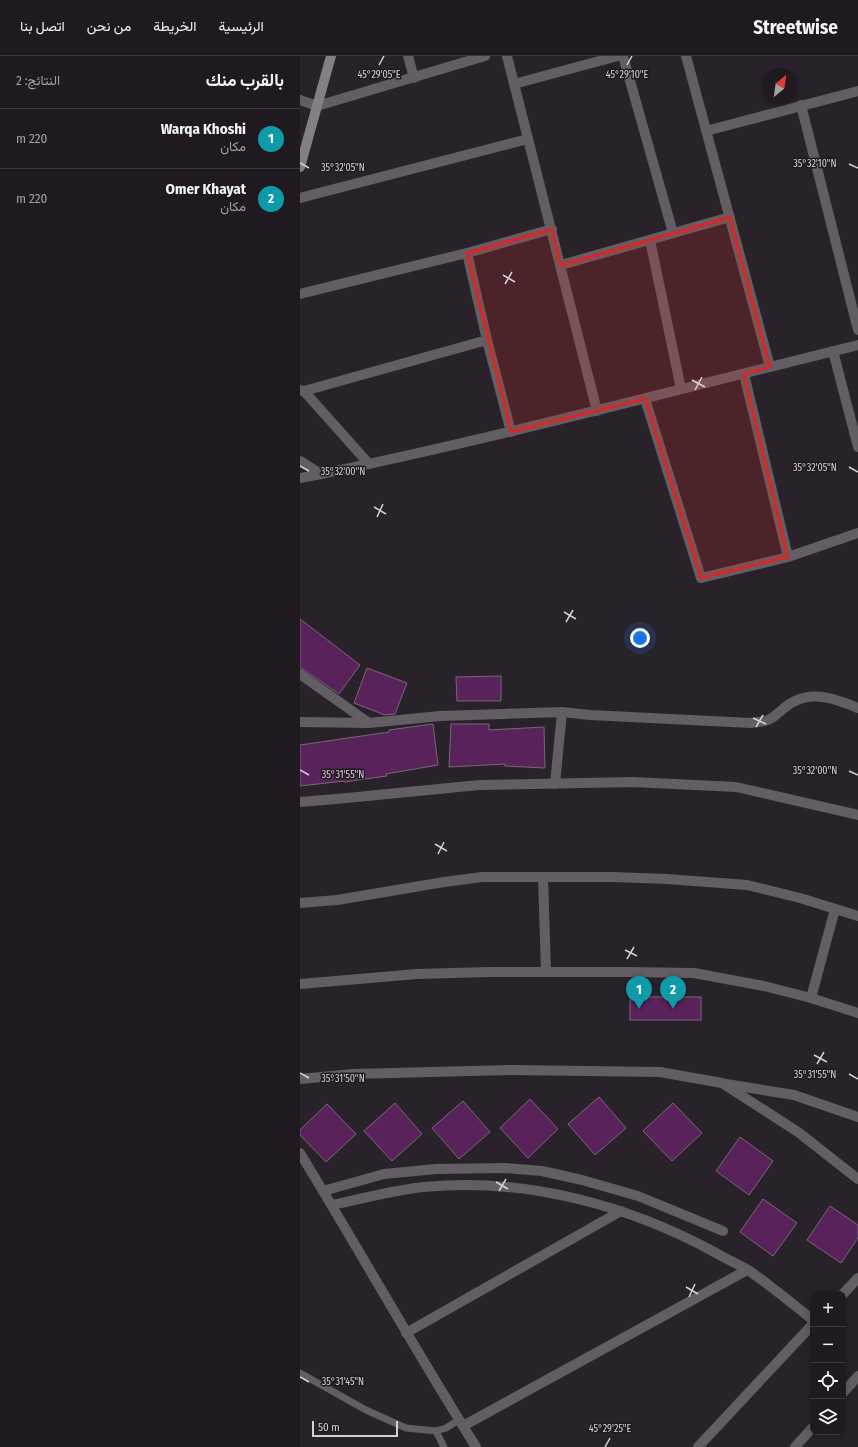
<!DOCTYPE html>
<html lang="ar">
<meta charset="utf-8">
<style>
:root{--surface:#201a20;--page:#2d272d;--text:#f1f3f6;--muted:#a2a1a5;--line:#3d383e;--accent:#0b8043}
body{margin:0;font-family:"Fira Sans Condensed",Vazirmatn,sans-serif;background:var(--page);color:var(--text);direction:rtl}
.controls{position:absolute;right:12px;bottom:12px;display:grid;overflow:hidden;border-radius:8px;box-shadow:0 2px 10px #0003}
.controls button{width:36px;height:36px;display:grid;place-items:center;padding:0;border:0;border-bottom:1px solid var(--line);background:var(--surface);color:var(--text);font:20px sans-serif}
.compass{position:absolute;left:462px;top:12px;width:36px;height:36px;border-radius:50%;background:var(--surface);box-shadow:0 2px 10px #0003;rotate:29deg}
.scale{position:absolute;left:12px;bottom:10px;width:86px;box-sizing:border-box;padding-left:4px;border:2px solid #d5d0d5;border-top:0;font-size:11px;line-height:14px;white-space:nowrap;color:#d5d0d5;-webkit-text-stroke:3px #201920;paint-order:stroke}
.you{position:absolute;left:340px;top:582px;width:14px;height:14px;margin:-10px;border:3px solid #fff;border-radius:50%;background:#1a73e8;box-shadow:0 0 0 6px #1a73e833}
.badge{display:grid;place-items:center;width:26px;height:26px;border-radius:50%;background:var(--accent);color:#fff;font-size:13px;font-weight:700}
.pin{position:absolute;translate:-50% -33px;filter:drop-shadow(0 1px 2px #0008)}
.pin::after{content:'';position:absolute;top:21px;width:14px;height:12px;background:inherit;clip-path:polygon(0 0,100% 0,50% 100%)}
.list{margin:0;padding:0;list-style:none}
h2{display:flex;justify-content:space-between;align-items:center;height:52px;margin:0;padding:0 16px;font-size:17px}
h2 small{font-size:13px;font-weight:400;color:var(--muted)}
.list li{display:grid;grid-template-columns:26px 1fr auto;gap:12px;align-items:center;box-sizing:border-box;height:60px;padding:0 16px;border-top:1px solid var(--line)}
.list b{display:block;font-size:15px;white-space:nowrap}
.list p{margin:0;font-size:13px;white-space:nowrap;color:var(--muted)}
.list em{font-size:13px;font-style:normal;color:var(--muted)}
.icon{flex:none;width:22px;height:22px;fill:none;stroke:currentColor;stroke-width:2;stroke-linecap:round;stroke-linejoin:round}
.map{position:relative;flex:none;width:558px;height:1391px;overflow:hidden;direction:ltr}
header{display:flex;align-items:center;gap:24px;box-sizing:border-box;height:56px;padding:0 20px;background:var(--surface);border-bottom:1px solid var(--line)}
header strong{font-size:19px}
nav{display:flex;gap:22px;margin-inline-start:auto;font-size:14px}
main{display:flex}
aside{flex:1;background:var(--surface)}
.map>svg:first-child{display:block}
.building{fill:#59225b;stroke:#746a73}
.lines{fill:none;stroke-linecap:round;stroke-linejoin:round}
.lane{stroke:#635e63;stroke-width:7}
.street{stroke:#635e63;stroke-width:10}
.secondary{stroke:#857f85;stroke-width:10}
.marked{fill:#d62828;fill-opacity:0.2;stroke:#d62828;stroke-width:3;stroke-linejoin:round}
.ticks{fill:none;stroke:#d5d0d5;stroke-width:1.5}
.ticks-label{font-size:10px;text-anchor:middle;fill:#d5d0d5;stroke:#201920;stroke-width:3;stroke-linejoin:round;paint-order:stroke}
</style>
<header>
<strong>Streetwise</strong>
<nav><a>الرئيسية</a><a>الخريطة</a><a>من نحن</a><a>اتصل بنا</a></nav>
</header>
<main>
<div class="map">
<svg width="558" height="1391" viewBox="0 0 558 1391">
<rect width="100%" height="100%" fill="#2a222a"/>
<g class="building">
<polygon points="0,563 60,609 39,638 0,611"/>
<polygon points="67,612 107,627 95,658 85,659 54,647"/>
<polygon points="201,620 201,645 157,645 156,621"/>
<polygon points="133,668 138,709 86,718 87,720 44,726 44,725 0,730 0,689 89,676 89,674"/>
<polygon points="151,668 189,668 189,674 244,671 245,712 205,710 205,708 149,711"/>
<rect x="330" y="941" width="71" height="23"/>
<polygon points="299,1041 326,1072 295,1099 268,1068"/>
<polygon points="230,1043 258,1073 228,1102 200,1072"/>
<polygon points="163,1045 190,1076 159,1103 132,1072"/>
<polygon points="95,1047 122,1078 92,1105 64,1075"/>
<polygon points="373,1047 402,1077 372,1105 343,1075"/>
<polygon points="27,1048 56,1078 26,1106 0,1079 0,1074"/>
<polygon points="440,1081 473,1105 449,1139 416,1115"/>
<polygon points="463,1143 497,1167 473,1200 440,1176"/>
<polygon points="530,1150 558,1169 558,1182 541,1207 507,1184"/>
</g>
<g class="lines">
<g class="lane">
<polyline points="0,1317 66,1354 106,1372 136,1375 146,1372 159,1364"/>
<polyline points="136,1375 144,1391"/>
</g>
<g class="street">
<polyline points="108,0 114,22"/>
<polyline points="207,0 297,355"/>
<polyline points="323,0 373,177"/>
<polyline points="386,0 470,311"/>
<polyline points="214,28 318,0"/>
<polyline points="0,44 17,50 185,0"/>
<polyline points="501,49 558,274"/>
<polyline points="406,75 558,35"/>
<polyline points="0,142 228,83"/>
<polyline points="350,184 381,333"/>
<polyline points="167,197 187,284 211,376"/>
<polyline points="261,209 430,161"/>
<polyline points="0,238 167,197 252,173"/>
<polyline points="533,295 558,391"/>
<polyline points="444,318 488,501"/>
<polyline points="0,334 4,335 69,408"/>
<polyline points="4,335 187,284"/>
<polyline points="345,343 401,522 488,501 558,477"/>
<path d="M0,405L21,418C201,381 379,333 558,289"/>
<polyline points="0,422 21,418"/>
<polyline points="0,618 69,667"/>
<path d="M0,666L69,667L140,660L262,656L290,659L451,667C457,666 465,666 470,663C479,658 485,649 495,645C516,635 538,644 558,652"/>
<polyline points="255,728 262,656"/>
<polyline points="0,746 47,742 179,729 333,726 436,731 558,759"/>
<polyline points="243,821 246,916"/>
<polyline points="0,847 37,844 144,826 182,821 314,821 367,823 447,829 500,842 558,860"/>
<polyline points="0,928 117,918 190,916 329,916 394,917 464,930 511,942 558,957"/>
<polyline points="511,942 535,853"/>
<polyline points="0,1023 53,1018 212,1014 360,1016 422,1027 498,1076 558,1123"/>
<polyline points="426,1028 494,1039 558,1061"/>
<path d="M0,1097C60,1195 115,1294 176,1391"/>
<polyline points="23,1135 84,1118 136,1113 206,1112 242,1115 282,1124 338,1140 423,1175"/>
<path d="M32,1149C62,1143 93,1134 124,1131C224,1121 329,1149 416,1197C426,1203 438,1208 448,1214C470,1229 491,1247 513,1264"/>
<polyline points="543,1238 558,1222"/>
<polyline points="106,1277 321,1155"/>
<polyline points="543,1337 558,1320"/>
<polyline points="163,1370 447,1214"/>
<polyline points="398,1391 513,1268"/>
<polyline points="495,1391 513,1371"/>
</g>
<polyline class="secondary" points="0,111 31,0"/>
</g>
<path class="marked" d="M430,161L470,311L444,318L488,501L401,522L345,343L211,376L167,197L252,173L261,209Z"/>
<path class="ticks" d="M79,9L84,0M327,9L332,0M0,107L9,112M549,108L558,112M203,219L215,226M205,228L212,216M392,324L405,331M395,334L402,321M0,410L9,415M549,411L558,416M74,451L86,458M77,461L83,448M264,556L276,563M266,566L273,554M453,662L466,668M456,671L463,659M0,714L9,719M549,715L558,719M135,788L147,795M138,798L144,786M325,894L337,900M327,903L334,891M514,999L527,1006M517,1008L524,996M0,1017L9,1022M549,1018L558,1023M196,1126L208,1133M199,1135L206,1123M386,1231L398,1238M389,1241L395,1228M0,1321L9,1326M305,1391L310,1382"/>
<g class="ticks-label">
<text x="79" y="22">45°29'05"E</text>
<text x="327" y="22">45°29'10"E</text>
<text x="515" y="111">35°32'10"N</text>
<text x="43" y="115">35°32'05"N</text>
<text x="515" y="415">35°32'05"N</text>
<text x="43" y="419">35°32'00"N</text>
<text x="515" y="718">35°32'00"N</text>
<text x="43" y="722">35°31'55"N</text>
<text x="515" y="1022">35°31'55"N</text>
<text x="43" y="1026">35°31'50"N</text>
<text x="43" y="1329">35°31'45"N</text>
<text x="310" y="1376">45°29'25"E</text>
</g>
</svg>
<div class="controls">
<button>+</button>
<button>−</button>
<button><svg class="icon" aria-label="locate" viewBox="0 0 24 24"><circle cx="12" cy="12" r="6"/><path d="M12 2v4M12 18v4M2 12h4M18 12h4"/></svg></button>
<button><svg class="icon" aria-label="layers" viewBox="0 0 24 24"><path d="M12 4l9 5-9 5-9-5zM3 14l9 5 9-5"/></svg></button>
</div>
<svg class="compass" viewBox="-18 -18 36 36"><path d="M0-13l5 13h-10z" fill="#e53935"/><path d="M0 13l5-13h-10z" fill="#a2a1a5"/></svg>
<div class="scale">50 m</div>
<div class="you"></div>
<div class="pin badge" style="left:339px;top:953px;background:#0f9aa8">1</div>
<div class="pin badge" style="left:373px;top:953px;background:#0f9aa8">2</div>
</div>
<aside>
<h2>بالقرب منك<small>النتائج: 2</small></h2>
<ul class="list">
<li><span class="badge" style="background:#0f9aa8">1</span><div><b>Warqa Khoshi</b><p>مكان</p></div><em>220 m</em></li>
<li><span class="badge" style="background:#0f9aa8">2</span><div><b>Omer Khayat</b><p>مكان</p></div><em>220 m</em></li>
</ul>
</aside>
</main>
